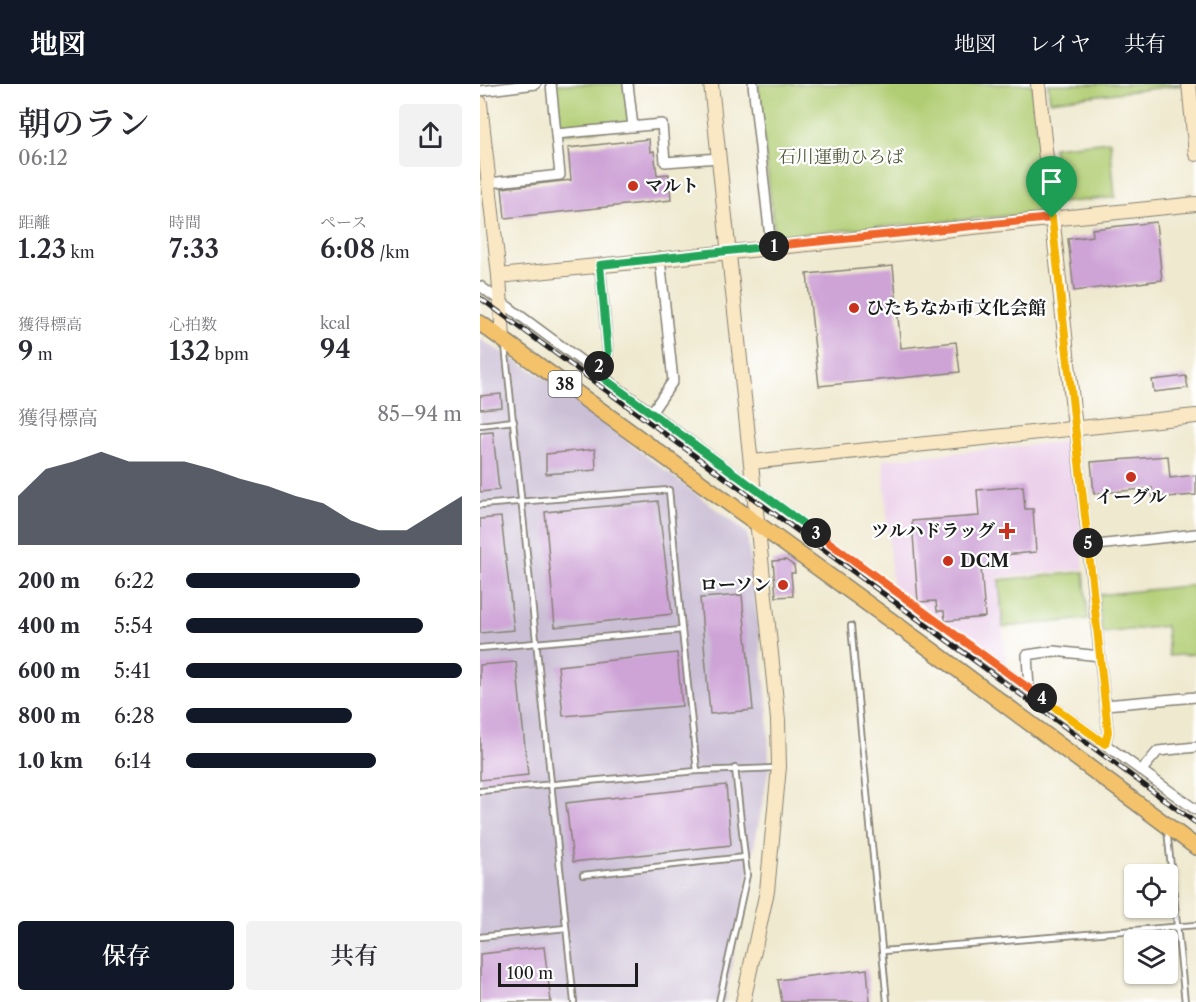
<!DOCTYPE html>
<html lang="ja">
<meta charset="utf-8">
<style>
body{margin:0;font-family:"Libre Caslon Text","Noto Serif JP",serif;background:#f2f2f3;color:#2b2b33;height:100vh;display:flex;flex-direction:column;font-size:22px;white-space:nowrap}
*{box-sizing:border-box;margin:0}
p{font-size:20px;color:#7c7c81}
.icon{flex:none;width:33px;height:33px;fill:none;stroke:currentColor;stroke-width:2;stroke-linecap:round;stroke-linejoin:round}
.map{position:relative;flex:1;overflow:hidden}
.panel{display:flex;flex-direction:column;background:#fff;width:480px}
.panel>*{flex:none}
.buttons{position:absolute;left:644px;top:780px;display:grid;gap:12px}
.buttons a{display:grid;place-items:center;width:54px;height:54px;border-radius:6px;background:#fff;box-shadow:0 2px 4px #0004;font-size:30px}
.scale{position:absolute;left:18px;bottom:15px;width:140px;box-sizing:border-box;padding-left:6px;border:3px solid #1c1c1c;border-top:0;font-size:16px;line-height:21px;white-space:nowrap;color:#1c1c1c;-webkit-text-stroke:4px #fff;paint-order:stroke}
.pin{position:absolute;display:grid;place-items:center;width:51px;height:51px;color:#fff;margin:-62px -26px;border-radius:50% 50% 50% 0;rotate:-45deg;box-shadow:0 0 6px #0007}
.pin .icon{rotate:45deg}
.km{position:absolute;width:30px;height:30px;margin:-15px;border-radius:50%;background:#222;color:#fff;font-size:16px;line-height:30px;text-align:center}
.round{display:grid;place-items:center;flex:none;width:63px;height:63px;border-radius:6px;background:#f2f2f3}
.head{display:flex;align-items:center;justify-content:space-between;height:102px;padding:0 18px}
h1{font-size:33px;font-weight:600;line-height:45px}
.metrics{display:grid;grid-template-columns:repeat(3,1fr);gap:9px;height:102px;padding:6px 18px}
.metrics div{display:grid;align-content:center}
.metrics b{font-size:26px;font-weight:600}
.metrics small{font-size:16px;font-weight:400}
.metrics p{font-size:16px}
.chart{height:168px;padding:12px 18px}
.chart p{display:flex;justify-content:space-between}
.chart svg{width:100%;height:108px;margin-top:6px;fill:#111827;opacity:.7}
.action{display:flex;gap:12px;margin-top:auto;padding:12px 18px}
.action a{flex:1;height:69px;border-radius:6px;background:#111827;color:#fff;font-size:24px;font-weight:600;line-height:69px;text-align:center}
.action a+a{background:#f2f2f3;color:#2b2b33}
ul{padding:0 18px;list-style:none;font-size:20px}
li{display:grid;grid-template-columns:96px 72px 1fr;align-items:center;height:45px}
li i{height:15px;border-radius:8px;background:#111827}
header{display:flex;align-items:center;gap:36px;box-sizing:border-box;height:84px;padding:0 30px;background:#111827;color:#fff}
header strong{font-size:28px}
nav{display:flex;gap:33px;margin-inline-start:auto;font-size:21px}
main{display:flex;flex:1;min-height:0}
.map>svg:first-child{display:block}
</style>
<header>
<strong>地図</strong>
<nav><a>地図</a><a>レイヤ</a><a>共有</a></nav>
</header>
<main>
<section class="panel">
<div class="head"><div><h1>朝のラン</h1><p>06:12</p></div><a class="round"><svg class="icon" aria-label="share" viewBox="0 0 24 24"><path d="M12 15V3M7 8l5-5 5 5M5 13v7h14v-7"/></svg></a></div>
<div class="metrics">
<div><p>距離</p><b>1.23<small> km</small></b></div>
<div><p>時間</p><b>7:33</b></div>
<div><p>ペース</p><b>6:08<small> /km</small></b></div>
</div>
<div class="metrics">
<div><p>獲得標高</p><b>9<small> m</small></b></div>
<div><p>心拍数</p><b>132<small> bpm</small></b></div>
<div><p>kcal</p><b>94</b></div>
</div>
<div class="chart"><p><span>獲得標高</span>85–94 m</p>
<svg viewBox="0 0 160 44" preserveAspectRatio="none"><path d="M0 44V24L10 13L20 10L30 6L40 10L50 10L60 10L70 13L80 17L90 20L100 24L110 27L120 34L130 38L140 38L150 31L160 24V44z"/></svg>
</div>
<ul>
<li><b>200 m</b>6:22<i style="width:63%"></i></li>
<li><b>400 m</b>5:54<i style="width:86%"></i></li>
<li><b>600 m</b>5:41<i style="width:100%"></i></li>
<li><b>800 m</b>6:28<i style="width:60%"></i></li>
<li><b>1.0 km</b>6:14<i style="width:69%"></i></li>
</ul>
<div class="action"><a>保存</a><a>共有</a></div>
</section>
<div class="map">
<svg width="716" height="918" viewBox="0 0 716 918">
<rect width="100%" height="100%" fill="#fff"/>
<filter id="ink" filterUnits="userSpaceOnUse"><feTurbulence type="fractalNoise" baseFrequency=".0167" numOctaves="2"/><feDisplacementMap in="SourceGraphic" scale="12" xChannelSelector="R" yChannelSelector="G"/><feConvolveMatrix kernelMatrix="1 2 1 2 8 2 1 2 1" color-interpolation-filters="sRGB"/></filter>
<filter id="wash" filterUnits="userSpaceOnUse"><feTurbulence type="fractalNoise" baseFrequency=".008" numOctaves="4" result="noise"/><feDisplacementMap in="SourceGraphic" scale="24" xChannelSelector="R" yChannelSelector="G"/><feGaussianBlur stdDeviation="1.35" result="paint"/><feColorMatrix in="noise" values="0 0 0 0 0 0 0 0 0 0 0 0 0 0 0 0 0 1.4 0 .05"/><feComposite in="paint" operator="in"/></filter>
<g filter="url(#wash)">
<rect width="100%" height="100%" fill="#efe9cf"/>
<path fill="#ecd1ea" d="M 592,357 L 604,485 L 518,493 L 526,583 L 412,500 L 403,376 Z"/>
<path fill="#cbbfd5" d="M 0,255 L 65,294 L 267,449 L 288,624 L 289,684 L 245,918 L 0,918 Z"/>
<g fill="#b1cd73" stroke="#667448" stroke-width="1.5">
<path d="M 71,0 L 148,0 L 153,43 L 76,50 Z"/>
<path d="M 278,0 L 552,0 L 566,120 L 560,129 L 298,152 L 294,148 Z"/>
<path d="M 568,0 L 701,0 L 702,1 L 570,17 Z"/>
<path d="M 630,57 L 635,113 L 579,119 L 573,63 Z"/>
<path d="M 604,488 L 608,535 L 523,543 L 519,496 Z"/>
<path d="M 716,501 L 716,570 L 689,572 L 686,542 L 622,549 L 618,511 Z"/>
</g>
<g id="blocks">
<g fill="#cea3d6">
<path d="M 169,55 L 170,68 L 174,67 L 177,91 L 189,90 L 191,116 L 25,134 L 22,104 L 91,96 L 88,64 Z"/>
<path d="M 676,138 L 682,196 L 594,207 L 588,155 L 613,152 L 612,145 Z"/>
<path d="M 413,182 L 421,264 L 476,258 L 480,288 L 339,302 L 327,190 Z"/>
<path d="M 706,292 L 708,304 L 674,308 L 672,296 Z"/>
<path d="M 21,310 L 22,323 L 0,325 L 0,312 Z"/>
<path d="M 13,348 L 19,406 L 0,408 L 0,349 Z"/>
<path d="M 115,365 L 116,386 L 66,390 L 66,370 Z"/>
<path d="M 688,372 L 690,394 L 716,391 L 716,411 L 673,414 L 672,404 L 614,410 L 611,378 Z"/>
<path d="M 543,402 L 545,425 L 553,425 L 556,468 L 523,471 L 524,480 L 501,482 L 505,533 L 465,537 L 464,527 L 457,527 L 456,517 L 438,518 L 432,437 L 499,432 L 497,406 Z"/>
<path d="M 178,417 L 192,530 L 75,543 L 65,428 Z"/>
<path d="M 21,433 L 34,546 L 0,549 L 0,435 Z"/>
<path d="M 306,476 L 314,482 L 315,489 L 311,489 L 313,512 L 296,513 L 293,477 Z"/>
<path d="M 262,511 L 273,626 L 230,630 L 220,514 Z"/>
<path d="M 197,569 L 202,622 L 83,632 L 78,582 Z"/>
<path d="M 36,578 L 48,691 L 0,696 L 0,581 Z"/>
<path d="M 246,701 L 251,761 L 93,778 L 86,719 Z"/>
<path d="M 64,863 L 71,918 L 0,918 L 0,870 Z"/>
<path d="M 387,885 L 390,918 L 302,918 L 298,896 Z"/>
</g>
</g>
</g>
<g filter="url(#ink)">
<use href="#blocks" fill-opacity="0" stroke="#868276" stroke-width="1.5"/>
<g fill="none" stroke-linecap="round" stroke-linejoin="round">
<g stroke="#868276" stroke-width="8">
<g id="lane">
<path d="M 25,261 L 94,918"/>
<path d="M 0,341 L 34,337"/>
<path d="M 0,421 L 189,406 L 202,546"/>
<path d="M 371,542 L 407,918"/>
<path d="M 0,564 L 202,546 L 217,687"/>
<path d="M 0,707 L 217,687 L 296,684"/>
<path d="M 687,745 L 705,918"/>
<path d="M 103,791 L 265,773"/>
<path d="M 0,853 L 86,844"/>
<path d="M 403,867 L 716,841"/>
<path d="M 239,918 L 267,791 L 255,684"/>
</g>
</g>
<g stroke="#868276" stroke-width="12">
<g id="street">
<path d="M 148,0 L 153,43"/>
<path d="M 273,0 L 291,163"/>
<path d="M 0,7 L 56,0"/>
<path d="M 76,50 L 182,40 L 185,78 L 239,74"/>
<path d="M 9,99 L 80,91 L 71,0"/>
<path d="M 0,202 L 422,514 L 716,726"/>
<path d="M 115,288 L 128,270 L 120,181"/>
<path d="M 171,329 L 193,297 L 180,175"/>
<path d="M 595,344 L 628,648 L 625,660"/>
<path d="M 608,462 L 716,450"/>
<path d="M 549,605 L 547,571 L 574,567 L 620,572"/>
<path d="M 625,621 L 716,613"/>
<path d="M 662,686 L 678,667 L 716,663"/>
</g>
</g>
<g stroke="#868276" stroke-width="16">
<g id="secondary">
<path d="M 231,0 L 298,636 L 299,683 L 287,807 L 263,918"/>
<path d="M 558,0 L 595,344"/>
<path d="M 709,0 L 716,70"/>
<path d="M 0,19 L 19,192 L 23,254"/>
<path d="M 19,192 L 716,120"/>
<path d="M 271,378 L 716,332"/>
</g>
</g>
<g stroke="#868276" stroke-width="18">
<path id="primary" d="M 0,239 L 453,567 L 716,763"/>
</g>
<use href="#lane" stroke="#fff" stroke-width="4.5"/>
<use href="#street" stroke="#fff" stroke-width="9"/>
<use href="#secondary" stroke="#fae7c3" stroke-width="14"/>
<use href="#primary" stroke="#f3c26a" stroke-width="15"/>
<g stroke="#1c1c1c" stroke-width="5">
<path id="rail" d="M 0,214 L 716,739"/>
</g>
<use href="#rail" stroke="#fff" stroke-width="3" stroke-dasharray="9" stroke-linecap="butt"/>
</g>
</g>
<g fill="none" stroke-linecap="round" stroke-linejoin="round" filter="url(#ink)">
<g stroke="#fff" stroke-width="12">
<path id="split-1" d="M 294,162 L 572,134"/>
</g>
<g stroke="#fff" stroke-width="12">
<path id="split-2" d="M 119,282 L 128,270 L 120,181 L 294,162"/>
</g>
<g stroke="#fff" stroke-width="12">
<path id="split-3" d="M 119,282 L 115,288 L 336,449"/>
</g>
<g stroke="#fff" stroke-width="12">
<path id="split-4" d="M 336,449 L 562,614"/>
</g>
<g stroke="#fff" stroke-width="12">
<path id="split-5" d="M 562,614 L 625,660 L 628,648 L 608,459"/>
</g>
<g stroke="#fff" stroke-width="12">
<path id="split-6" d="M 572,134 L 608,459"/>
</g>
<use href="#split-1" stroke="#f0652b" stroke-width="8"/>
<use href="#split-2" stroke="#22a559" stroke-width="8"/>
<use href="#split-3" stroke="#22a559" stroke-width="8"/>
<use href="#split-4" stroke="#f0652b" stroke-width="8"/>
<use href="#split-5" stroke="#f5b400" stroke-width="8"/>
<use href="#split-6" stroke="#f5b400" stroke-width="8"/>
</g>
<g fill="#c8321e" stroke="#fff" stroke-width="2">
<circle cx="153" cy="102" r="6"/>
<circle cx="374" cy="224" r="6"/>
<circle cx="651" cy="393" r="6"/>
<path d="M524 438h6v6h6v6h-6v6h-6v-6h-6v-6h6z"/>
<circle cx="468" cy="477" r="6"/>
<circle cx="303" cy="501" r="6"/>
</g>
<g text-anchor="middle" stroke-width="4.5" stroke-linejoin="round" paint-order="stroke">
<rect fill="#fff" stroke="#606060" stroke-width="1.5" x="68.5" y="287" width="33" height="26" rx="4.5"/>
<g font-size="16" font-weight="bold" fill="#1c1c1c">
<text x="85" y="306">38</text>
</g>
<g font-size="18" fill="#505a3a" stroke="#fff">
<text x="361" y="79">石川運動ひろば</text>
</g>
<g font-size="18" font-weight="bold" fill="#1c1c1c" stroke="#fff" text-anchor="start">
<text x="165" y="108">マルト</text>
<text x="386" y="230">ひたちなか市文化会館</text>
<text x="651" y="419" text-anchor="middle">イーグル</text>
<text x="515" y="453" text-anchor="end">ツルハドラッグ</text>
<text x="480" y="483">DCM</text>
<text x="291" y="507" text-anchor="end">ローソン</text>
</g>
</g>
</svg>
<div class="buttons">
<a><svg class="icon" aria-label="locate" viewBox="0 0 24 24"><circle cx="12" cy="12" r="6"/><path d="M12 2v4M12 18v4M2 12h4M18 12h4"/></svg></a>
<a><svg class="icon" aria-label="layers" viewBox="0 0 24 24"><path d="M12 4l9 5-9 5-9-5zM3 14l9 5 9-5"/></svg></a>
</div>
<div class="scale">100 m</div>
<div class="pin" style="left:572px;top:134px;background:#1e9e55"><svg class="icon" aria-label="arrive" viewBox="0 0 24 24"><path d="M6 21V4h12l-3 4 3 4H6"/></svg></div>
<b class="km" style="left:294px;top:162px">1</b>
<b class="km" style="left:119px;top:282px">2</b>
<b class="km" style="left:336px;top:449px">3</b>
<b class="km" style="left:562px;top:614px">4</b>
<b class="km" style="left:608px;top:459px">5</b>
</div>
</main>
